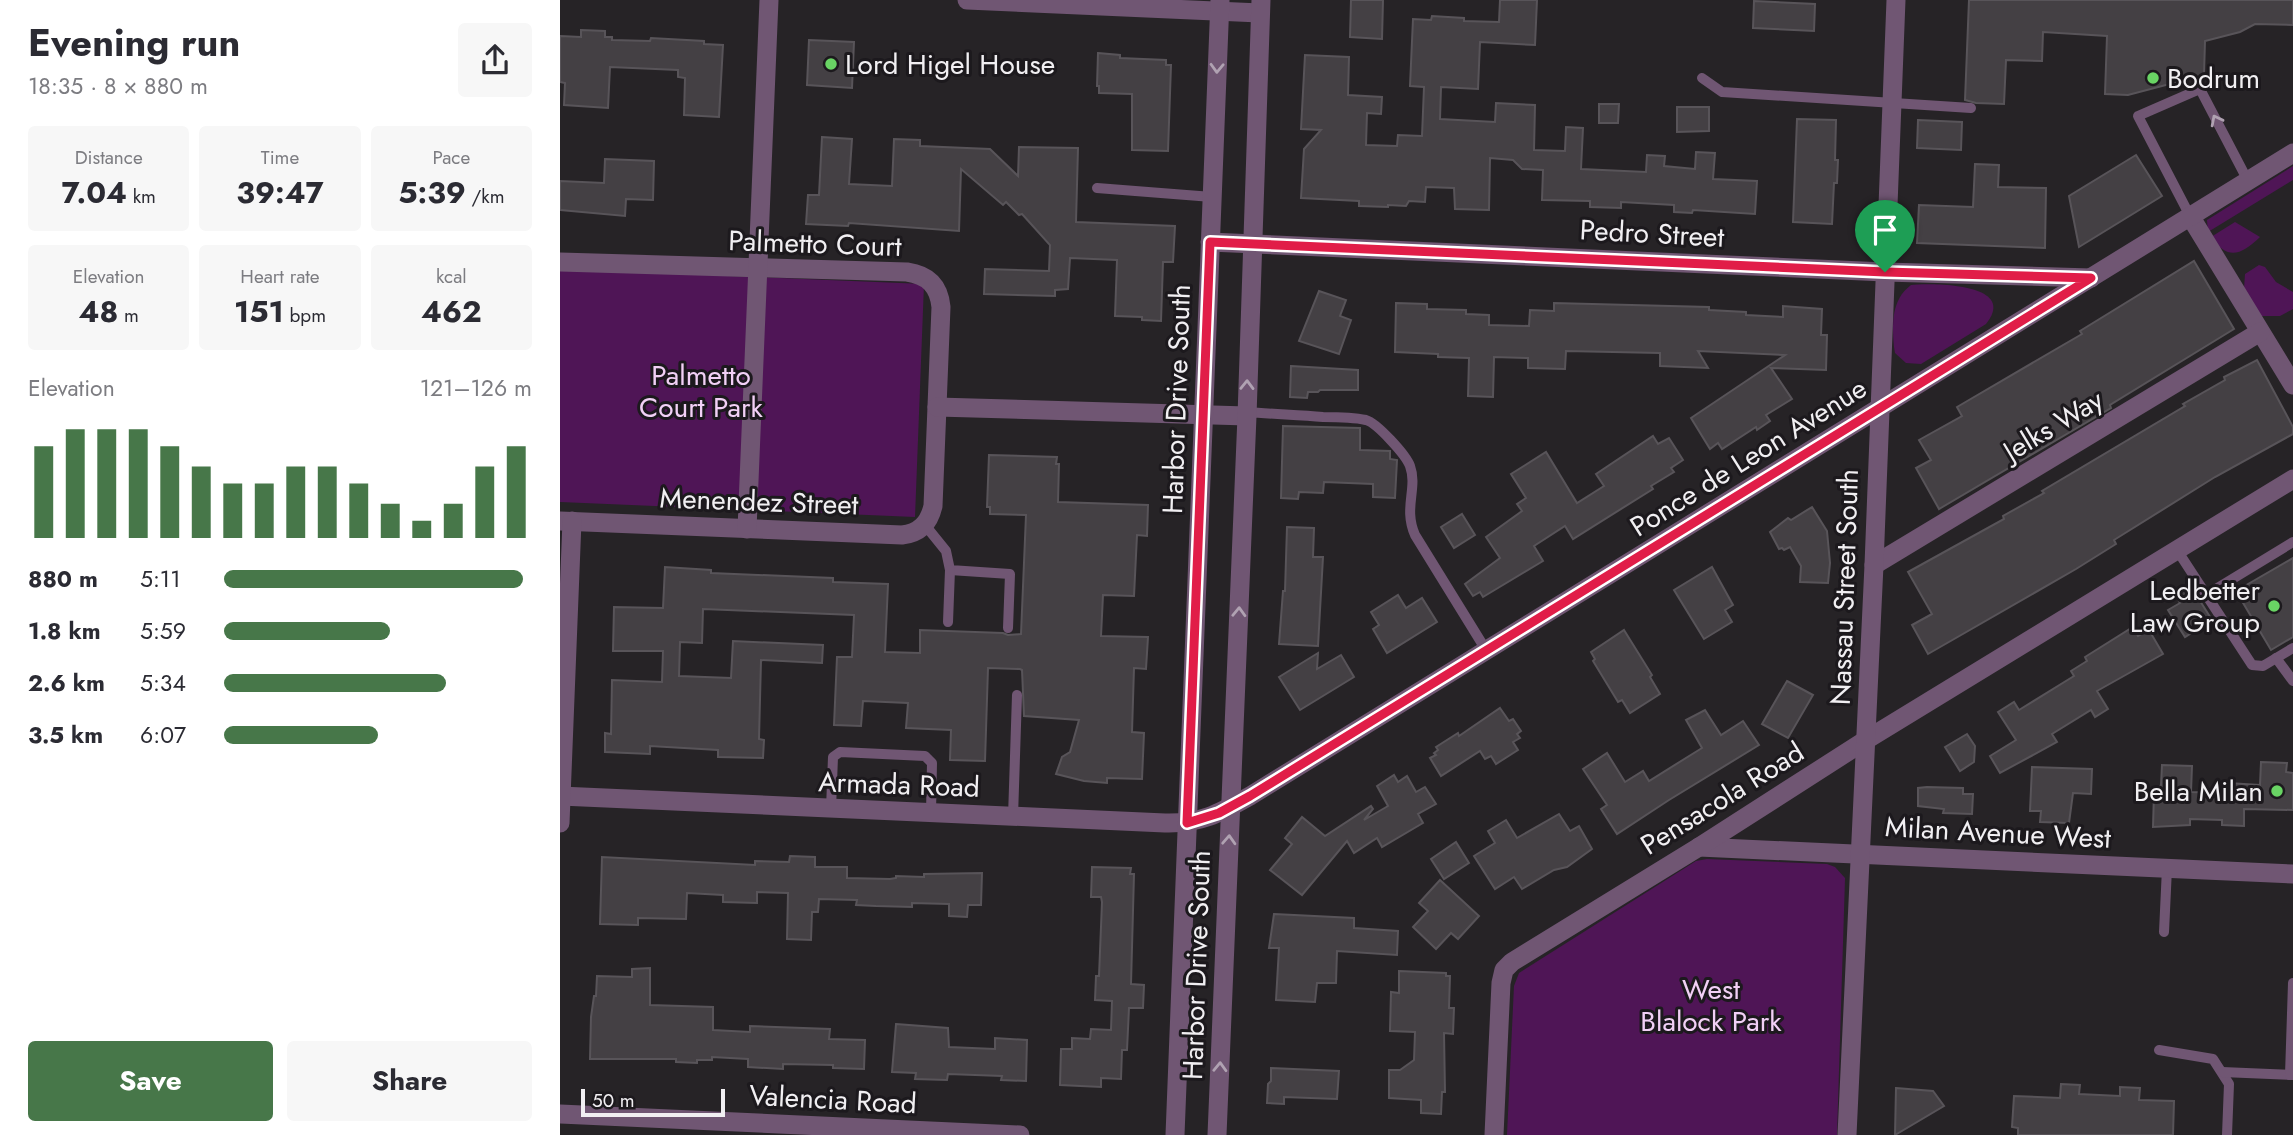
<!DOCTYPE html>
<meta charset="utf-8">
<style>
body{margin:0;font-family:Jost,sans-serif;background:#f7f7f7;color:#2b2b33;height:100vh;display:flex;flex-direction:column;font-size:26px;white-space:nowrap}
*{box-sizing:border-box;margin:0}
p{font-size:23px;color:#7c7c81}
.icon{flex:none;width:38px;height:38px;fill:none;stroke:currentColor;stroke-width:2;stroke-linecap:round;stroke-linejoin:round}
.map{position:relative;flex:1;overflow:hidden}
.panel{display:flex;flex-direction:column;background:#fff;width:560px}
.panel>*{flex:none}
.scale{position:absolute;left:21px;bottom:18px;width:144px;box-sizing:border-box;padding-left:7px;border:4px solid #f1eff2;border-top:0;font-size:19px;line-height:24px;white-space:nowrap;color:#f1eff2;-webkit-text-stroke:5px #1c191d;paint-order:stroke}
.pin{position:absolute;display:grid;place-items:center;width:60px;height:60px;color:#fff;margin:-72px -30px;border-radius:50% 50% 50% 0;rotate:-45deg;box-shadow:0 0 7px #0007}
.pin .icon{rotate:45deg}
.round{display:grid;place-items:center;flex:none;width:74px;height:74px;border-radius:7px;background:#f7f7f7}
.overview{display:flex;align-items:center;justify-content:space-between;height:119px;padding:0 28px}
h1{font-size:38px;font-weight:700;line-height:52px}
.figures{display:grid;grid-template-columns:repeat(3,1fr);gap:10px;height:119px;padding:7px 28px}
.figures div{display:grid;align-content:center;border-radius:7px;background:#f7f7f7;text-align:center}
.figures b{font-size:30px;font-weight:700}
.figures small{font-size:19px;font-weight:400}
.figures p{font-size:19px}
.chart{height:196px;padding:14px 28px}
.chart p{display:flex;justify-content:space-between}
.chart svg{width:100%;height:126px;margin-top:7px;stroke:#477749;stroke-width:6}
.primary-button{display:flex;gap:14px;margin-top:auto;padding:14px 28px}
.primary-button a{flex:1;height:80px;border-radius:7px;background:#477749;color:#fff;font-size:28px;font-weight:700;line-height:80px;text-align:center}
.primary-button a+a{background:#f7f7f7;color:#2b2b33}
ul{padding:0 28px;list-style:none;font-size:23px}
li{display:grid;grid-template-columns:112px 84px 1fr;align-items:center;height:52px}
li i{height:18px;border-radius:9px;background:#477749}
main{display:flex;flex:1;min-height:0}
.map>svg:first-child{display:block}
</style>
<main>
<section class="panel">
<div class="overview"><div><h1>Evening run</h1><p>18:35 · 8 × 880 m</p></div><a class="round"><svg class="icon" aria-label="share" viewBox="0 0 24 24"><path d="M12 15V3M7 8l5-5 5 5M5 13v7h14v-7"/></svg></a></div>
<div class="figures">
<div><p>Distance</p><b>7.04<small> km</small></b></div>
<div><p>Time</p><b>39:47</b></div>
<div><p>Pace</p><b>5:39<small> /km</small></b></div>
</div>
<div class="figures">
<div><p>Elevation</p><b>48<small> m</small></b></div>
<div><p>Heart rate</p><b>151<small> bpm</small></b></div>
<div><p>kcal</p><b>462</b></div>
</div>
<div class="chart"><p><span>Elevation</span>121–126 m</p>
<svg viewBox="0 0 160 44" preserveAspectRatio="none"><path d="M5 44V12M15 44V6M25 44V6M35 44V6M45 44V12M55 44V19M65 44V25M75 44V25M85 44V19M95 44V19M105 44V25M115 44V32M125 44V38M135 44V32M145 44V19M155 44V12"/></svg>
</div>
<ul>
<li><b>880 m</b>5:11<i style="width:97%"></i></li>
<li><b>1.8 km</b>5:59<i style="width:54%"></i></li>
<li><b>2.6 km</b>5:34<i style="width:72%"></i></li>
<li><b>3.5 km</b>6:07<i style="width:50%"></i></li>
</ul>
<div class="primary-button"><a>Save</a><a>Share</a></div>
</section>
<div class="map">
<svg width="1733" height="1135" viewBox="0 0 1733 1135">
<rect width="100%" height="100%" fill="#262326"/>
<g fill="#4f1556">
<path d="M 1733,166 L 1733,180 L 1648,232 L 1647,220 Z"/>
<path d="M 1675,222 L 1700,237 C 1681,255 1668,261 1651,237 Z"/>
<path d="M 1699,265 L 1705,267 L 1716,282 L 1733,292 L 1733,309 L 1720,316 L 1701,316 L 1684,289 L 1685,274 Z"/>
<path d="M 0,269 L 364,284 L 355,517 L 0,502 Z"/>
<path d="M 1351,285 C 1372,283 1459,283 1426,324 L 1361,364 L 1346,363 L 1335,353 L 1334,347 C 1332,324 1331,300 1351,285 Z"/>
<path d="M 1147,859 L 1267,864 L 1275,867 L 1285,878 L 1277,1135 L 947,1135 L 954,986 L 959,973 L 1136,861 Z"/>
</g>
<g fill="#444044" stroke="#585459" stroke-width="2">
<path d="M 791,0 L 823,0 L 822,39 L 790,37 Z"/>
<path d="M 940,0 L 977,0 L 975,45 L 920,42 L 918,89 L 881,87 L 880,119 L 935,122 L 936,103 L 975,105 L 974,150 L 1005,151 L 1006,127 L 1023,128 L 1021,169 L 1086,172 L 1087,155 L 1105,156 L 1104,166 L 1135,169 L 1136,152 L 1155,153 L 1153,179 L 1197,181 L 1195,214 L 1133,210 L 1132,213 L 1114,212 L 1114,205 L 1061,202 L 1061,208 L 1030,207 L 1030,201 L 982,200 L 983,170 L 962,169 L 953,160 L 930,158 L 929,210 L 895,209 L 894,188 L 866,187 L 865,202 L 849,201 L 846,206 L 828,205 L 828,207 L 799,206 L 799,201 L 741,198 L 744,149 L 761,130 L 741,129 L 745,55 L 789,57 L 788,95 L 822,97 L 821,114 L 807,113 L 806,145 L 837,146 L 838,135 L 862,136 L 864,87 L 850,86 L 853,19 L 871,20 L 872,16 L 904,18 L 904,21 L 939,22 Z"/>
<path d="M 1409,0 L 1733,0 L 1733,25 L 1695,24 L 1680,32 L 1645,41 L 1644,75 L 1568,95 L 1545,94 L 1547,36 L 1483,32 L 1482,61 L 1446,60 L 1444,104 L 1416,103 L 1405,100 Z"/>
<path d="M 1194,1 L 1255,4 L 1254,31 L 1193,28 Z"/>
<path d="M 21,30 L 45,31 L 45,37 L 52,37 L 52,40 L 90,41 L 91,38 L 144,41 L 144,44 L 163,45 L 159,117 L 124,115 L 125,78 L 118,77 L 118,70 L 50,67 L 48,108 L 4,105 L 5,83 L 0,82 L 0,36 L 21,37 Z"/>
<path d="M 249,40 L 294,42 L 292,88 L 247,85 Z"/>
<path d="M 538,53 L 560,55 L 560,58 L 606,60 L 606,65 L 611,65 L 608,151 L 572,150 L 572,94 L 539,93 L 539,86 L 537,86 Z"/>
<path d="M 1039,104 L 1059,104 L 1058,123 L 1039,123 Z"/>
<path d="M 1117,107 L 1149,107 L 1149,131 L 1117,132 Z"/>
<path d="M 1237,119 L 1276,120 L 1275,160 L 1278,160 L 1277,183 L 1274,183 L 1272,224 L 1233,222 Z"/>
<path d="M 1358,120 L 1402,122 L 1401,150 L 1357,148 Z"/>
<path d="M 262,137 L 292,139 L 289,184 L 332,186 L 334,139 L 360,140 L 360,146 L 430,149 L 458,176 L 459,147 L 518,148 L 516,222 L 615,226 L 613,262 L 603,262 L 601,321 L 582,320 L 582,317 L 555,316 L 557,260 L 510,258 L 508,289 L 495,290 L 495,296 L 424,294 L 425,269 L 489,271 L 490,245 L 462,214 L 459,215 L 446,202 L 443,205 L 401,169 L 399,231 L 289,223 L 288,226 L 246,224 L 248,195 L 259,195 Z"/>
<path d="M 1576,155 L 1602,196 L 1519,247 L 1509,196 Z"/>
<path d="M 45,159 L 94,161 L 93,200 L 66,199 L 65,216 L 0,210 L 0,181 L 44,183 Z"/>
<path d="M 1415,164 L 1439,165 L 1438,187 L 1486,188 L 1485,248 L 1357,243 L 1359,205 L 1413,207 Z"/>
<path d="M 1634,261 L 1674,329 L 1550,405 L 1551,408 L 1379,509 L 1356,468 L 1371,460 L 1359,440 L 1402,416 L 1397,407 L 1522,334 L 1520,331 Z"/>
<path d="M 759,291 L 786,300 L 780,316 L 791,320 L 779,354 L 739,341 Z"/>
<path d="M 836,303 L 867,304 L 867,309 L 906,310 L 906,314 L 929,315 L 929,325 L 969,326 L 970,310 L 994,311 L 994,303 L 1149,307 L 1149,310 L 1186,312 L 1186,315 L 1223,317 L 1223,306 L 1262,309 L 1261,335 L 1267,335 L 1266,370 L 1211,368 L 1232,399 L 1206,415 L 1210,421 L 1197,430 L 1196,427 L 1162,449 L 1158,443 L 1150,449 L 1131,418 L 1225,355 L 1138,351 L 1148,368 L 1100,366 L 1100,353 L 1006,351 L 1005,369 L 968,368 L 968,358 L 934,357 L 933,397 L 908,396 L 909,358 L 878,357 L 878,354 L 835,352 Z"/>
<path d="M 1697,360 L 1733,427 L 1733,434 L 1655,477 L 1554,540 L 1556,544 L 1516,569 L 1368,654 L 1352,625 L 1372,614 L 1348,572 L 1444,519 L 1443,516 L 1484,493 L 1482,491 L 1625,406 L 1623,404 L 1665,380 L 1664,377 Z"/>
<path d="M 731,366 L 798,370 L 798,390 L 760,390 L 758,392 L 748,392 L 747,398 L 730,397 Z"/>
<path d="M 723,426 L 800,428 L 800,450 L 830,451 L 830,459 L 837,460 L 835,498 L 813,497 L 813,484 L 764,482 L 763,493 L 739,492 L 738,499 L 721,498 Z"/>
<path d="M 1093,436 L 1098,444 L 1109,438 L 1123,460 L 1111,468 L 1114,472 L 1091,486 L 1093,489 L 1013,539 L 1005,526 L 974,546 L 983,561 L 923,597 L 920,592 L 913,596 L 905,584 L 940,558 L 926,537 L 962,511 L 957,504 L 966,498 L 951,474 L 986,452 L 1017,503 L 1044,486 L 1036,474 Z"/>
<path d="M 429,455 L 497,457 L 496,464 L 499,464 L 498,502 L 588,505 L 587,536 L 577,535 L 574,596 L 543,595 L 541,636 L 588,637 L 586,669 L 574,668 L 572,732 L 584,733 L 582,779 L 547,778 L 547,783 L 524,781 L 496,774 L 502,757 L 510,752 L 519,720 L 464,716 L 462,670 L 460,669 L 428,668 L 425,761 L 390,760 L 391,730 L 346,728 L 348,703 L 303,701 L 301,726 L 274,725 L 277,657 L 292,657 L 294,615 L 143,609 L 142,643 L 120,642 L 119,676 L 171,678 L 173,641 L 263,645 L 262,663 L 201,660 L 199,739 L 204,740 L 203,758 L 158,757 L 158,750 L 90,746 L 90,754 L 45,752 L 45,733 L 51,734 L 52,680 L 102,682 L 103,651 L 53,651 L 54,607 L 103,608 L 105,567 L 151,570 L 151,573 L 273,578 L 273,582 L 328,584 L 325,652 L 360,653 L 360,630 L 443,633 L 448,635 L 461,634 L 466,515 L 430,514 L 430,507 L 427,507 Z"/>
<path d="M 1252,507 L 1267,531 L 1270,563 L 1268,583 L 1240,582 L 1241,566 L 1230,547 L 1224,550 L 1222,548 L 1219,549 L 1210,532 L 1228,518 L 1231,520 Z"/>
<path d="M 902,514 L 915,535 L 894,548 L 881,527 Z"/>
<path d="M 727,527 L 754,528 L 753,557 L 763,557 L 758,646 L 719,644 L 723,591 L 725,591 Z"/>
<path d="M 1733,558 L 1733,637 L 1711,650 L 1676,591 Z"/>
<path d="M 1152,567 L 1173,605 L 1165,610 L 1172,622 L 1144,639 L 1114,590 Z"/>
<path d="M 1630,585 L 1652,620 L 1625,637 L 1608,610 L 1620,603 L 1615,595 Z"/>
<path d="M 838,595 L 846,608 L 862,598 L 877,622 L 827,653 L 813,629 L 819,625 L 811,612 Z"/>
<path d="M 1573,627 L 1578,636 L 1589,630 L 1603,654 L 1537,691 L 1548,709 L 1535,717 L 1531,710 L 1492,734 L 1497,742 L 1440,773 L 1430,756 L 1456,740 L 1438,712 L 1454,702 L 1459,710 L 1514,676 L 1511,671 L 1527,661 L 1525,657 Z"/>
<path d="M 1064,630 L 1092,675 L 1090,677 L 1100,694 L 1070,713 L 1062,700 L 1058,702 L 1033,661 L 1035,659 L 1031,652 Z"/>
<path d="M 758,653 L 757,669 L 781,655 L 794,677 L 740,710 L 719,677 Z"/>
<path d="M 1227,681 L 1253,695 L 1228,738 L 1202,724 Z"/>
<path d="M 940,708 L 949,721 L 953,719 L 961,731 L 957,734 L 960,738 L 953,742 L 958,750 L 936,764 L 931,756 L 925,759 L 920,751 L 881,776 L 870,758 L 876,755 L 874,753 L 878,750 L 876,747 L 898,733 L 899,736 Z"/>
<path d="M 1145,710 L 1161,735 L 1183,721 L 1199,745 L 1109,800 L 1057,834 L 1041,809 L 1047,805 L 1023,769 L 1047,753 L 1065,782 L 1083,771 L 1089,781 L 1142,748 L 1126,720 Z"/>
<path d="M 1407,734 L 1415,746 L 1414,762 L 1400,771 L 1385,747 Z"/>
<path d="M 1701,762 L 1727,763 L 1726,772 L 1733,773 L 1733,810 L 1684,809 L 1684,826 L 1662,825 L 1662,820 L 1630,819 L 1630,825 L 1593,827 L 1594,793 L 1601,785 L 1602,765 L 1632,766 L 1631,792 L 1663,793 L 1663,784 L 1668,783 L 1700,785 Z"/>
<path d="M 1472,767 L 1532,769 L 1531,794 L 1513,793 L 1509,823 L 1480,822 L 1481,811 L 1470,811 Z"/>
<path d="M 834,775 L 838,782 L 847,776 L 856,792 L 865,787 L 876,804 L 858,814 L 863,823 L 822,847 L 817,838 L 794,853 L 787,841 L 742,895 L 710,870 L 732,844 L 725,838 L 742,817 L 765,836 L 811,806 L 813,809 L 804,820 L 828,806 L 817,786 Z"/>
<path d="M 1367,787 L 1403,788 L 1403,794 L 1413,794 L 1412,814 L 1383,813 L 1384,809 L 1358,806 L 1358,788 Z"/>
<path d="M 999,814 L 1010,831 L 1019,826 L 1032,849 L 1007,867 L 994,870 L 962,889 L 954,877 L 935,889 L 914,856 L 935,843 L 928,831 L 946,820 L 957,838 Z"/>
<path d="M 896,842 L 909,863 L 884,879 L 871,859 Z"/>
<path d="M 230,856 L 255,857 L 255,867 L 287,867 L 287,878 L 330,879 L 336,878 L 336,876 L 364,877 L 364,874 L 422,873 L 421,905 L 408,905 L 407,917 L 389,916 L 389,904 L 352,903 L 352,907 L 316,906 L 296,905 L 297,900 L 259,899 L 258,912 L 252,912 L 251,940 L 227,939 L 228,893 L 197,892 L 197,903 L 163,902 L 163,895 L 127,893 L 126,919 L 78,918 L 78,925 L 40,924 L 42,857 L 195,865 L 195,861 L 229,862 Z"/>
<path d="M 532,867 L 571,868 L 570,874 L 574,874 L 571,984 L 584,985 L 583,1008 L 569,1008 L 567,1050 L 562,1050 L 561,1079 L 541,1078 L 541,1087 L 500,1085 L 501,1049 L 512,1049 L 512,1038 L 530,1039 L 531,1029 L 551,1030 L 552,1001 L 535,1000 L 536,976 L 539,976 L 542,902 L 541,897 L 531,897 Z"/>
<path d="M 880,880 L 919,916 L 898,939 L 891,933 L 876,949 L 853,927 L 868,911 L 859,903 Z"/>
<path d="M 714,914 L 794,918 L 794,928 L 838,931 L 837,955 L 777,951 L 776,983 L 757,983 L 755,1002 L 716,1000 L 719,948 L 709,948 Z"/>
<path d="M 90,968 L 90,1005 L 153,1007 L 153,1030 L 190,1032 L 190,1026 L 270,1029 L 269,1039 L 305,1040 L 304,1069 L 273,1068 L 273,1065 L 223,1064 L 223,1069 L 188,1067 L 188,1059 L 152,1057 L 152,1060 L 137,1060 L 137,1063 L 116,1062 L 116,1059 L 30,1059 L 31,1017 L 34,996 L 36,996 L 37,976 L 72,977 L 72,969 Z"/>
<path d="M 839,971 L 886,973 L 886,976 L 890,976 L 889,1008 L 894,1008 L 893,1034 L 884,1033 L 885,1092 L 882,1092 L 881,1114 L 861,1113 L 861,1100 L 829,1098 L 829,1070 L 840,1070 L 854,1060 L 855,1032 L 830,1031 L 831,992 L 839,993 Z"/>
<path d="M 336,1024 L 388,1028 L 389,1047 L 435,1049 L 435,1038 L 467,1040 L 466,1081 L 441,1080 L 442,1076 L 388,1074 L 387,1080 L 355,1079 L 356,1073 L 332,1072 Z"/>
<path d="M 711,1068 L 779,1071 L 777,1099 L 724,1097 L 724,1104 L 707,1103 L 708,1084 L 711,1081 Z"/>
<path d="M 1501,1084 L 1520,1085 L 1519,1094 L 1560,1096 L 1560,1087 L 1580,1088 L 1579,1100 L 1614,1101 L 1613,1135 L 1458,1135 L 1458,1128 L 1452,1127 L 1454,1096 L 1500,1098 Z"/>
<path d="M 1336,1088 L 1373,1091 L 1384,1106 L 1335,1135 Z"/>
</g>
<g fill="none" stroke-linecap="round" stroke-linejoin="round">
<g stroke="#705673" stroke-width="10">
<path d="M 1142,78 L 1162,92 L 1411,108"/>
<path d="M 537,188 L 652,197"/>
<path d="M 1630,216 L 1578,116 L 1640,89 L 1688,181"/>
<path d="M 687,412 C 712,414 737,415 763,417 C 777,417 792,417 806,420 C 817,423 846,455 850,466 C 858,488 843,508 855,535 L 926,650"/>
<path d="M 365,525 L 386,551 L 390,570 L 450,574 L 448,628"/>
<path d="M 1617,550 L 1692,665 L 1703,666 L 1733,648"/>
<path d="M 1646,595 L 1733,542"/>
<path d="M 388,622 L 390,570"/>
<path d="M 1716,658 L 1733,681"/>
<path d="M 271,809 L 273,757 L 280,752 L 365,756 L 372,763 L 371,813"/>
<path d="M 453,817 L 457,695"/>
<path d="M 1604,932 L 1607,868"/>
<path d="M 1599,1050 L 1653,1059 L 1669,1084 L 1667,1135"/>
<path d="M 1662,1072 L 1733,1075"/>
<path d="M 1730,1075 L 1733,983"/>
</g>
<g stroke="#705673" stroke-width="19">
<path d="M 407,0 L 700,13"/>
<path d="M 1630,216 L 1733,385"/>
<path d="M 650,242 L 1325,272 L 1531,278"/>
<path d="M 0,262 L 347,272 C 368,275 379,286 381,307 L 373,506 C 369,523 360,533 342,535 L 0,521"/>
<path d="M 377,407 L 687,416"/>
<path d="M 187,529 L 209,0"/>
<path d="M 1314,565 L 1700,332"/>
<path d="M 0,796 L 605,823 C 641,824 660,813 690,796 L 1733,153"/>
<path d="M 0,823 L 12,521"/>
<path d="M 1139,847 L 1733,874"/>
<path d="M 0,1114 L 460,1135"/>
<path d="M 934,1135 L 941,983 L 944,970 L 952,962 L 1139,847 L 1306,740 L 1733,479"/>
<path d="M 1287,1135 L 1314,565 L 1336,0"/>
</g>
<g stroke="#705673" stroke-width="19">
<path d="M 615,1135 L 660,0"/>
<path d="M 657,1135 L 687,416 L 701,0"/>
</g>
</g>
<defs><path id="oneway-chevron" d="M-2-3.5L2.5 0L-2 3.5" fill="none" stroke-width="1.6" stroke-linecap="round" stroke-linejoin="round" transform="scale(1.75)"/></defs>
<g stroke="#b0a2b2">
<use href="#oneway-chevron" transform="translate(657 68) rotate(92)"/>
<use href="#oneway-chevron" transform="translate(1656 120) rotate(-117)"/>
<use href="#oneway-chevron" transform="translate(687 385) rotate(-89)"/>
<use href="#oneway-chevron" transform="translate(679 612) rotate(-88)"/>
<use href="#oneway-chevron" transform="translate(669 840) rotate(-87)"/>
<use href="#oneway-chevron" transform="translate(660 1067) rotate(-88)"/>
</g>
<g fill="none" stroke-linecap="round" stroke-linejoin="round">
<g stroke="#fff" stroke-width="14">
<path id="route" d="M 650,242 L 1325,272 L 1531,278 L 690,796 L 659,813 L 627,823 Z"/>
</g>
<use href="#route" stroke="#e11d48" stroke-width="9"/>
</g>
<g fill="#69d464" stroke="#1c191d" stroke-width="2.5">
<circle cx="271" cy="64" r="7"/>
<circle cx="1593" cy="78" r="7"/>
<circle cx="1714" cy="606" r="7"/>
<circle cx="1717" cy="791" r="7"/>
</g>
<g text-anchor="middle" stroke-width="6" stroke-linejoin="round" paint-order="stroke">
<g font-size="28" fill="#f1eff2" stroke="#1c191d" text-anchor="start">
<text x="285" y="74">Lord Higel House</text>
<text x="1607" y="88">Bodrum</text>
<text x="1700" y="600" text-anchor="end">Ledbetter<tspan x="1700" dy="32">Law Group</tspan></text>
<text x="1703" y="801" text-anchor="end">Bella Milan</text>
</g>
<g font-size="28" fill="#f1eff2" stroke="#1c191d">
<text transform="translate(1092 233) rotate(3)" y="10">Pedro Street</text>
<text transform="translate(255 243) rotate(2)" y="10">Palmetto Court</text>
<text transform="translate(616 399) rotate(-88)" y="10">Harbor Drive South</text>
<text transform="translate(1493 425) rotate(-31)" y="10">Jelks Way</text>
<text transform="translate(1188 457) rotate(-32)" y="10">Ponce de Leon Avenue</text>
<text transform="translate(199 501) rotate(2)" y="10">Menendez Street</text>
<text transform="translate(1284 587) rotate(-88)" y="10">Nassau Street South</text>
<text transform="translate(339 784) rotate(2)" y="10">Armada Road</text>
<text transform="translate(1162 798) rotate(-32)" y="10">Pensacola Road</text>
<text transform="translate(1438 832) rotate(3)" y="10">Milan Avenue West</text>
<text transform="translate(636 965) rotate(-88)" y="10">Harbor Drive South</text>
<text transform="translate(273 1099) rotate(3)" y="10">Valencia Road</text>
</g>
<g font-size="28" fill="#f2d0f6" stroke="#1c191d">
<text x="141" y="385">Palmetto<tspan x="141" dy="32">Court Park</tspan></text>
<text x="1151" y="999">West<tspan x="1151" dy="32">Blalock Park</tspan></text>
</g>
</g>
</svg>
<div class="scale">50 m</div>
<div class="pin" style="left:1325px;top:272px;background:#1e9e55"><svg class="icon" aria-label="arrive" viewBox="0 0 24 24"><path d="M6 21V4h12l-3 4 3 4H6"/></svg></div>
</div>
</main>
